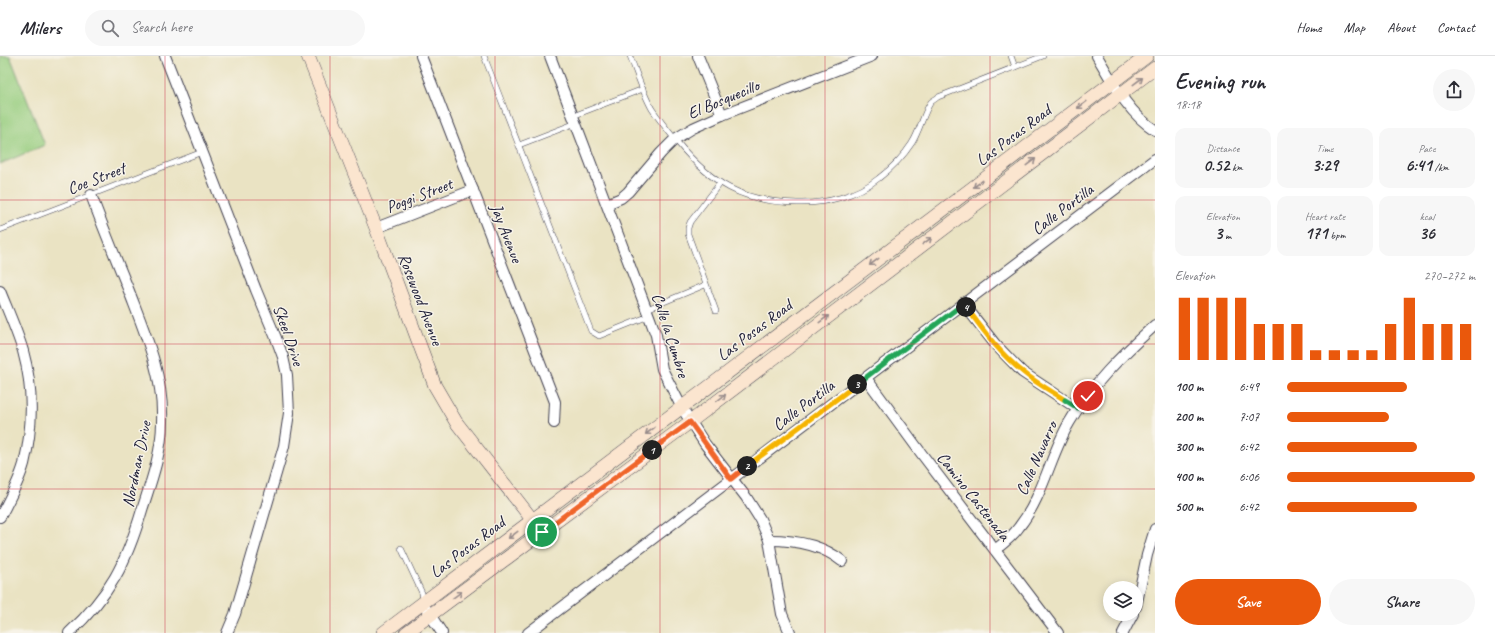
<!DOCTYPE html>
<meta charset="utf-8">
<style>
body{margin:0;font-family:Caveat,sans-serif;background:#f7f7f7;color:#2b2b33;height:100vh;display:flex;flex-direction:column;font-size:15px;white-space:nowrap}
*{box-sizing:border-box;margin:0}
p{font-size:13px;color:#7c7c81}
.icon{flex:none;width:22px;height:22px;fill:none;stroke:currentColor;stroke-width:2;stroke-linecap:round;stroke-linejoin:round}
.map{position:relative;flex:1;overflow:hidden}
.details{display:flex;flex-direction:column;background:#fff;width:340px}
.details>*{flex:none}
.controls{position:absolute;left:1103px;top:525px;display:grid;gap:8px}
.controls a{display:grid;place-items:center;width:40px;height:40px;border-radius:50%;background:#fff;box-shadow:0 2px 10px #0003;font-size:20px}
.pin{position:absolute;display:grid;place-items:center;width:34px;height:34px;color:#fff;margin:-17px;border:2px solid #fff;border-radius:50%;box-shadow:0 1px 4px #0007}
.km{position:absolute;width:20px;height:20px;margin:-10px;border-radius:50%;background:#222;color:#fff;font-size:11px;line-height:20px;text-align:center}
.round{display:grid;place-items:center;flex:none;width:42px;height:42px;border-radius:21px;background:#f7f7f7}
.head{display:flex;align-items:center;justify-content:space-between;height:68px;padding:0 20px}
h1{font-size:22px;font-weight:800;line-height:30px}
.figures{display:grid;grid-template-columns:repeat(3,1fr);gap:6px;height:68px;padding:4px 20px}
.figures div{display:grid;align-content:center;border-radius:10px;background:#f7f7f7;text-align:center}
.figures b{font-size:17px;font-weight:800}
.figures small{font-size:11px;font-weight:400}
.figures p{font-size:11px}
.chart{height:112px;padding:8px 20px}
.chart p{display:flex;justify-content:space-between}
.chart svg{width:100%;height:72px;margin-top:4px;stroke:#ea580c;stroke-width:6}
.action{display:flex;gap:8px;margin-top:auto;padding:8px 20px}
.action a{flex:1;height:46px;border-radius:24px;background:#ea580c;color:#fff;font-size:16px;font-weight:800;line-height:46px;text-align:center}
.action a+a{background:#f7f7f7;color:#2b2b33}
ul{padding:0 20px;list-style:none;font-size:13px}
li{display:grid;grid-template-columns:64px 48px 1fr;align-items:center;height:30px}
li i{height:10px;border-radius:5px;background:#ea580c}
header{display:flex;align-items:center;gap:24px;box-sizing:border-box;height:56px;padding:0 20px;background:#fff;border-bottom:1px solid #e1e1e2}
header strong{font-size:19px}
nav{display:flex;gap:22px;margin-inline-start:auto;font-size:14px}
.search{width:280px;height:36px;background:#f7f7f7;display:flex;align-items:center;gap:10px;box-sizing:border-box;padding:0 14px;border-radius:22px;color:#7c7c81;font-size:15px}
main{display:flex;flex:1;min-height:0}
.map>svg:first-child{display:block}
</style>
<header>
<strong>Milers</strong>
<div class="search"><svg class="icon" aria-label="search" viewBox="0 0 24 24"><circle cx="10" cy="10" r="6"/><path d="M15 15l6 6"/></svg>Search here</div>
<nav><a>Home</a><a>Map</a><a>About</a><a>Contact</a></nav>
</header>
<main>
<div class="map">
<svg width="1155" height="577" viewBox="0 0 1155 577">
<rect width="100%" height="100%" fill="#f7f3e8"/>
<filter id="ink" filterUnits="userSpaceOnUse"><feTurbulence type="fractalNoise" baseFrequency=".025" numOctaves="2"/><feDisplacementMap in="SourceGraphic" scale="8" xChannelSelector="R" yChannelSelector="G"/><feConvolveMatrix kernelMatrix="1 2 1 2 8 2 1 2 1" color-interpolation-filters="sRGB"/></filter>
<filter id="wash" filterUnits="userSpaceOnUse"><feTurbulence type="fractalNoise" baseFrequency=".012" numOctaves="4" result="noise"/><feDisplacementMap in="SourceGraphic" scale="16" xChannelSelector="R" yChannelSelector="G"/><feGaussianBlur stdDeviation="0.9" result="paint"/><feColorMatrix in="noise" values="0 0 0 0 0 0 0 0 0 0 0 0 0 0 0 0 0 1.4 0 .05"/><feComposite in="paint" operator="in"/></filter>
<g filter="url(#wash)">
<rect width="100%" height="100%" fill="#eae3c3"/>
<path fill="#97cd7f" stroke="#5c785d" d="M 0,0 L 10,0 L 45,89 L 0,108 Z"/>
</g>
<g filter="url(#ink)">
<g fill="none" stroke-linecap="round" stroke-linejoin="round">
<g stroke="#403f4f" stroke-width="6">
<g id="lane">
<path d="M 484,0 L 591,275 L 599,280 L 649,260"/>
<path d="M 630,0 C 637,18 643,37 652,53 C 660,65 669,76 678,87 C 712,128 742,146 797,147 C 825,148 857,140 879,122 C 892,112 903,101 912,87 C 919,77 925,53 931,46 C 933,44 936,43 938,41 L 1043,0"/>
<path d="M 1011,0 L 1015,11"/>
<path d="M 573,60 L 643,33"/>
<path d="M 519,89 L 576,67"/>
<path d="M 0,174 L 202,96"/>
<path d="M 647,253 L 705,229"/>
<path d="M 716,255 L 688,178 L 688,172 L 690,166 L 720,127"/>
<path d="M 401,492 L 422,537 L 423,544"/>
</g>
</g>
<g stroke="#403f4f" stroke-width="12">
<g id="street">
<path d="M 165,0 L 256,234 L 276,282 L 283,301 L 287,319 L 289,357 L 284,390 L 235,558 L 227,577"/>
<path d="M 421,0 L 555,346 L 554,367"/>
<path d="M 550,0 L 649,260 L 656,279 L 662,313 L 682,352 L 705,388 L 746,441 L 760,463 L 769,484 L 782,558 L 790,577"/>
<path d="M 698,0 L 722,59"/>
<path d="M 1097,0 C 1113,27 1128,57 1155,74"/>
<path d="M 607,148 L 621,142 L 628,136 L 661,97 L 675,83 L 693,72 L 722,59 L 872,0"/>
<path d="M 376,172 L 473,134"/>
<path d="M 0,235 C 8,255 17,275 23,295 C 33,331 33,371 24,408 C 19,426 9,444 0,461"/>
<path d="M 963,247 L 995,288 L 1022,316 L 1078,353"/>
<path d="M 866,322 L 921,397 L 1058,577"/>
<path d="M 769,484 C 795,484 821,488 842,505"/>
<path d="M 995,494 C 1004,487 1013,480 1019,471 C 1043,441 1050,400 1069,367 C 1090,330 1123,298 1155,269"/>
<path d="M 1136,551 L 1147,499 L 1155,473"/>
<path d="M 427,554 L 442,577"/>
<path d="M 69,577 C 110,539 126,508 142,454 C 151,426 162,396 162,366 C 164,320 145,277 129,235 C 116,203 103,171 91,139"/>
<path d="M 528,577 L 1155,103"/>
<path d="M 1123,577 L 1133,558"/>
</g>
</g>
<g stroke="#403f4f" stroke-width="14">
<g id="secondary">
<path d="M 308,0 L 376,172 L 435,330 L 456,366 L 538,471"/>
<path d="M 383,577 L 1147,0"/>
<path d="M 406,577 L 690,366 L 1155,12"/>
</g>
</g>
<use href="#lane" stroke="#fff" stroke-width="5"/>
<use href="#street" stroke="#fff" stroke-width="10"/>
<use href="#secondary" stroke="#fbe5cf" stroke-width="13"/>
</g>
<defs><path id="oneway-shaft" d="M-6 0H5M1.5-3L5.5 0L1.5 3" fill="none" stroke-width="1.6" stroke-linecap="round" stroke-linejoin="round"/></defs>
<g stroke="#998d8c">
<use href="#oneway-shaft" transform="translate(1138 25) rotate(-37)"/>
<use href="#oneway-shaft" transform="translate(1082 49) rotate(143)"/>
<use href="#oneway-shaft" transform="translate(1031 106) rotate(-37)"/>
<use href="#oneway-shaft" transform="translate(978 128) rotate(143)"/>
<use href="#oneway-shaft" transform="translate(927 185) rotate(-37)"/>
<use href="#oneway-shaft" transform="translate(874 206) rotate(143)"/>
<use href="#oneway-shaft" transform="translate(824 263) rotate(-37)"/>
<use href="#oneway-shaft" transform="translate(721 342) rotate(-38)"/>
<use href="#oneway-shaft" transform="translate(650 375) rotate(143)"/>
<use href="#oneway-shaft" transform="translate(513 479) rotate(143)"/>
<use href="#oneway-shaft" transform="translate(457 539) rotate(-36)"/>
</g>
</g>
<g fill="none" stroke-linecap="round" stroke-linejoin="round" filter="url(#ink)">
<g stroke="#fff" stroke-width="8">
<path id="split-1" d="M 542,476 L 652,394"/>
</g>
<g stroke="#fff" stroke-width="8">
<path id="split-2" d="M 652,394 L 690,366 L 731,423 L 747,410"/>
</g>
<g stroke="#fff" stroke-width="8">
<path id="split-3" d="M 747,410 L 857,328"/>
</g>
<g stroke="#fff" stroke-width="8">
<path id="split-4" d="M 857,328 L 963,248 L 966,251"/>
</g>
<g stroke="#fff" stroke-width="8">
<path id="split-5" d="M 966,251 C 983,274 1000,298 1023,316 C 1036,327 1051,335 1065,344"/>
</g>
<g stroke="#fff" stroke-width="8">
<path id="split-6" d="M 1065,344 L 1078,352 L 1088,340"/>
</g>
<use href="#split-1" stroke="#f0652b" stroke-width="5"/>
<use href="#split-2" stroke="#f0652b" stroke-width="5"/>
<use href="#split-3" stroke="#f5b400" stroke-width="5"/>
<use href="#split-4" stroke="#22a559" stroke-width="5"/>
<use href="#split-5" stroke="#f5b400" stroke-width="5"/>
<use href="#split-6" stroke="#22a559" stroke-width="5"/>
</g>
<path fill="none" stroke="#d1495b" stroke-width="1" stroke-opacity="0.55" d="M 165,0 L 165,577M 330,0 L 330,577M 495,0 L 495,577M 660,0 L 660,577M 825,0 L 825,577M 990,0 L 990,577M 0,144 L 1155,144M 0,288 L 1155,288M 0,433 L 1155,433"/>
<g text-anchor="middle" stroke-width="3" stroke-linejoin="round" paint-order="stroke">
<g font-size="17" fill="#22223b" stroke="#f7f3e8">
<text transform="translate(723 43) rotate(-23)" y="6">El Bosquecillo</text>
<text transform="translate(1013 79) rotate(-37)" y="6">Las Posas Road</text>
<text transform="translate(96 122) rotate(-21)" y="6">Coe Street</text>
<text transform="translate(419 139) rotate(-21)" y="6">Poggi Street</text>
<text transform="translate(1062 153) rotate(-37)" y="6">Calle Portilla</text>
<text transform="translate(507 177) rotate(69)" y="6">Jay Avenue</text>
<text transform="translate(421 243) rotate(69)" y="6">Rosewood Avenue</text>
<text transform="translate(754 274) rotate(-37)" y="6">Las Posas Road</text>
<text transform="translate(289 279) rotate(71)" y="6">Skeel Drive</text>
<text transform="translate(671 279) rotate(72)" y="6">Calle la Cumbre</text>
<text transform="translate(803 349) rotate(-37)" y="6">Calle Portilla</text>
<text transform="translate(1036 402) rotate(-66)" y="6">Calle Navarro</text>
<text transform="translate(136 408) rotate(-78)" y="6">Nordman Drive</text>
<text transform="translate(974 440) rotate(52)" y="6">Camino Castenada</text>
<text transform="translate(467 491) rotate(-37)" y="6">Las Posas Road</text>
</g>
</g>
</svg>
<div class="controls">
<a><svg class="icon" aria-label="layers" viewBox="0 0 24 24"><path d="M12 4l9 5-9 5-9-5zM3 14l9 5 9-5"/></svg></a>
</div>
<div class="pin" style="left:542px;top:476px;background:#1e9e55"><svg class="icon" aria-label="arrive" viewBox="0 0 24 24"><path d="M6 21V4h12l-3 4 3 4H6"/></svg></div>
<div class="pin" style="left:1088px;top:340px;background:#d93025"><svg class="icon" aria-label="check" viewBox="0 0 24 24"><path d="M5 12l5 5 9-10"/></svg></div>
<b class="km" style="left:652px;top:394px">1</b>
<b class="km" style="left:747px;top:410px">2</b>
<b class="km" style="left:857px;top:328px">3</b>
<b class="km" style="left:966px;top:251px">4</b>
</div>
<section class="details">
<div class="head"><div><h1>Evening run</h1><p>18:18</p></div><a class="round"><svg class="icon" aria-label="share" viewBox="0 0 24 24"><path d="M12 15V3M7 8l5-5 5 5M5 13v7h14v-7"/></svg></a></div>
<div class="figures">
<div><p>Distance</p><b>0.52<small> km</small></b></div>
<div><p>Time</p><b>3:29</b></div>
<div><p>Pace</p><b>6:41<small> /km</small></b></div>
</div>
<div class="figures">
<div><p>Elevation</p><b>3<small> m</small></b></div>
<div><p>Heart rate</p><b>171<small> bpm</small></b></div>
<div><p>kcal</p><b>36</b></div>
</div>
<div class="chart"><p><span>Elevation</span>270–272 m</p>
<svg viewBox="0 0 160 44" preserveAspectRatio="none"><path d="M5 44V6M15 44V6M25 44V6M35 44V6M45 44V22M55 44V22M65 44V22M75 44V38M85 44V38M95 44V38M105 44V38M115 44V22M125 44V6M135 44V22M145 44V22M155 44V22"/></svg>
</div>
<ul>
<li><b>100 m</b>6:49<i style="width:64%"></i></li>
<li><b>200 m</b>7:07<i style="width:54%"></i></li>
<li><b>300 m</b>6:42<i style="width:69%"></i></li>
<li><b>400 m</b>6:06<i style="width:100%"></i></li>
<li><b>500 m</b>6:42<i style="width:69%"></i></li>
</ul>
<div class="action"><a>Save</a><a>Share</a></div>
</section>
</main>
